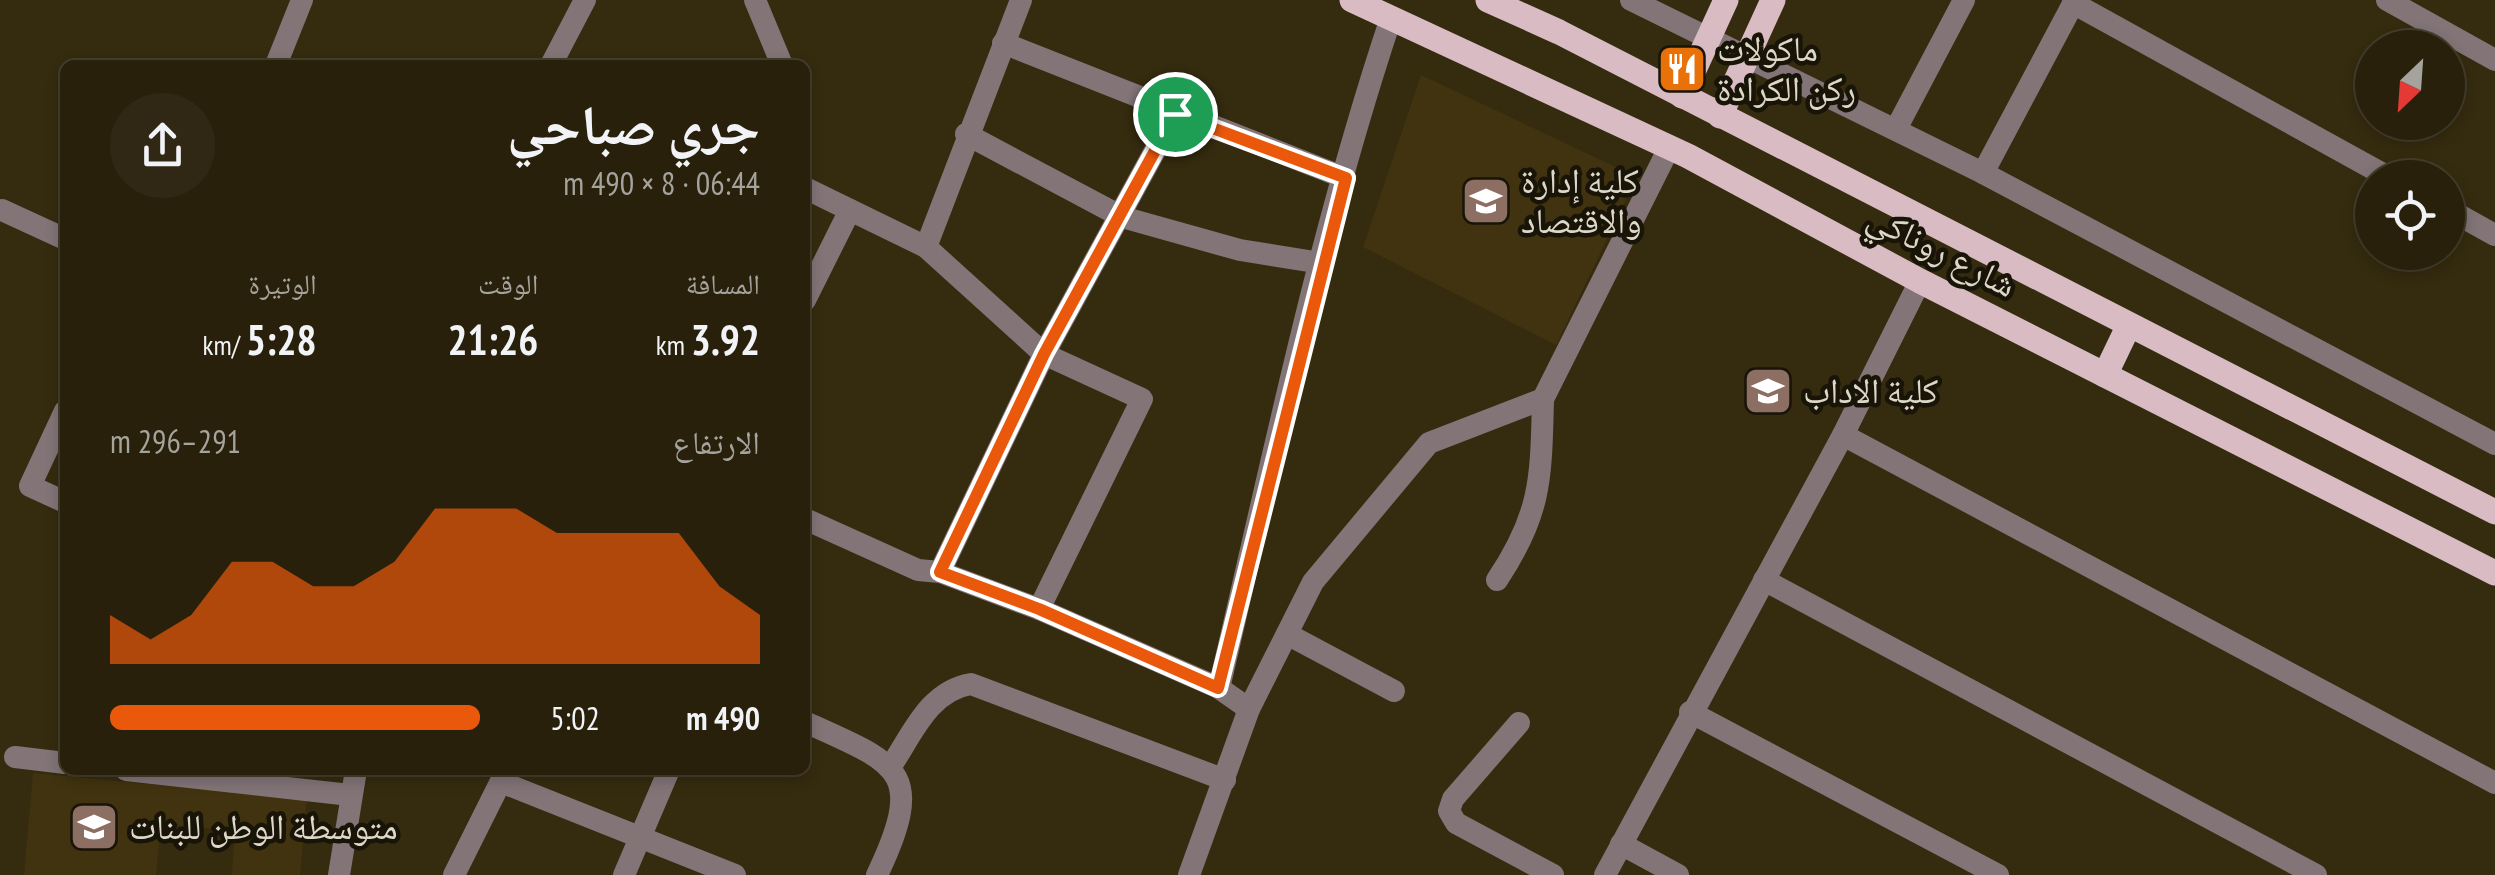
<!DOCTYPE html>
<html lang="ar">
<meta charset="utf-8">
<style>
body{margin:0;font-family:"PT Sans Narrow","Noto Naskh Arabic",sans-serif;background:#302814;color:#f1f3f6;direction:rtl;height:100vh;display:flex;flex-direction:column;font-size:38px;white-space:nowrap}
*{box-sizing:border-box;margin:0}
p{font-size:32px;color:#a5a39d}
.icon{flex:none;width:55px;height:55px;fill:none;stroke:currentColor;stroke-width:2;stroke-linecap:round;stroke-linejoin:round}
.map{position:relative;flex:1;overflow:hidden;direction:ltr}
.sheet{position:absolute;left:60px;top:60px;width:750px;height:715px;display:flex;flex-direction:column;background:#28200b;border-radius:15px;box-shadow:0 5px 15px #0003,0 0 0 2px #443e2c;direction:rtl}
.sheet>*{flex:none}
.needle{width:65px;rotate:205deg}
.fabs{position:absolute;left:2355px;top:30px;display:grid;gap:20px}
.fabs a{display:grid;place-items:center;width:110px;height:110px;border-radius:50%;background:#28200b;box-shadow:0 5px 15px #0003,0 0 0 2px #443e2c;font-size:50px}
.pin{position:absolute;display:grid;place-items:center;width:85px;height:85px;color:#fff;margin:-42px;border:5px solid #fff;border-radius:50%;box-shadow:0 2px 10px #0007}
.round{display:grid;place-items:center;flex:none;width:105px;height:105px;border-radius:52px;background:#302814}
.headline{display:flex;align-items:center;justify-content:space-between;height:170px;padding:0 50px}
h1{font-size:55px;font-weight:700;line-height:75px}
.stats{display:grid;grid-template-columns:repeat(3,1fr);gap:15px;height:170px;padding:10px 50px}
.stats div{display:grid;align-content:center}
.stats b{font-size:42px;font-weight:700}
.stats small{font-size:28px;font-weight:400}
.stats p{font-size:28px}
.chart{height:280px;padding:20px 50px}
.chart p{display:flex;justify-content:space-between}
.chart svg{width:100%;height:180px;margin-top:10px;fill:#ea580c;opacity:.7}
ul{padding:0 50px;list-style:none;font-size:32px}
li{display:grid;grid-template-columns:160px 120px 1fr;align-items:center;height:75px}
li i{height:25px;border-radius:12px;background:#ea580c}
.map>svg:first-child{display:block}
</style>
<div class="map">
<svg width="2495" height="875" viewBox="0 0 2495 875">
<rect width="100%" height="100%" fill="#352b0f"/>
<g fill="#41330f">
<path d="M 1421,75 L 1637,177 L 1556,345 L 1363,247 Z"/>
<path d="M 33,773 L 307,799 L 300,875 L 232,875 L 235,831 L 161,824 L 156,875 L 24,875 Z"/>
</g>
<g fill="none" stroke-linecap="round" stroke-linejoin="round">
<g stroke="#827477" stroke-width="22">
<path d="M 755,0 L 782,65"/>
<path d="M 1631,0 L 1983,173 L 2495,444"/>
<path d="M 2387,0 L 2495,60"/>
<path d="M 2073,3 L 2390,178"/>
<path d="M 1003,43 L 1345,178"/>
<path d="M 276,65 L 302,0"/>
<path d="M 551,65 L 585,0"/>
<path d="M 1896,129 L 1964,0"/>
<path d="M 966,134 L 1122,217 L 1240,250 L 1321,263"/>
<path d="M 1983,173 L 2075,0"/>
<path d="M 805,188 L 926,247 L 1044,354 L 1142,399 L 1039,609"/>
<path d="M 2448,209 L 2495,235"/>
<path d="M 2,210 L 65,239"/>
<path d="M 926,247 L 1021,0"/>
<path d="M 805,300 L 850,210"/>
<path d="M 65,411 L 30,486 L 65,502"/>
<path d="M 1843,435 L 2495,783"/>
<path d="M 805,519 L 918,570 L 940,572 L 1039,609 L 1219,688 L 1249,709"/>
<path d="M 940,572 L 1044,354 L 1175,114"/>
<path d="M 1497,580 C 1542,513 1541,477 1543,399"/>
<path d="M 1764,580 L 2316,875"/>
<path d="M 1287,634 L 1394,691"/>
<path d="M 1219,688 C 1272,464 1318,236 1391,18"/>
<path d="M 1690,712 L 1998,875"/>
<path d="M 805,722 C 898,764 927,770 877,875"/>
<path d="M 1519,723 L 1453,799 L 1449,811 L 1456,823 L 1553,875"/>
<path d="M 15,757 L 65,763"/>
<path d="M 891,766 C 913,733 929,691 971,684 L 1225,780"/>
<path d="M 126,770 L 350,795"/>
<path d="M 501,782 L 735,875"/>
<path d="M 1621,844 L 1678,875"/>
<path d="M 339,875 L 356,770"/>
<path d="M 454,875 L 506,771"/>
<path d="M 624,875 L 669,770"/>
<path d="M 1189,875 L 1249,709 L 1313,582 L 1429,443 L 1543,399 L 1669,148"/>
<path d="M 1605,875 L 1843,435 L 1920,281"/>
</g>
<g stroke="#d9bcc3" stroke-width="25">
<path d="M 1352,0 L 1688,156 L 1920,281 L 2495,573"/>
<path d="M 1488,0 L 1559,32 L 2495,512"/>
<path d="M 1682,96 L 1726,0"/>
<path d="M 1720,116 L 1773,0"/>
<path d="M 2105,375 L 2129,325"/>
</g>
</g>
<g fill="none" stroke-linecap="round" stroke-linejoin="round">
<g stroke="#fff" stroke-width="20">
<path id="route" d="M 1175,114 L 1346,178 L 1218,688 L 1039,609 L 940,572 L 1044,354 Z"/>
</g>
<use href="#route" stroke="#ea580c" stroke-width="12"/>
</g>
<defs>
<g id="restaurant-square" transform="scale(2.5)"><rect x="-9" y="-9" width="18" height="18" rx="4" fill="#e8710a" stroke="#181408"/><path d="M-5-6h1v4h1v-4h1v4h1v-4h1v5L-1.5 .5V6h-2V.5L-5-1ZM5-6V6H3V1.5H1.5Q1.5-4 5-6Z" fill="#fff"/></g>
<g id="university-square" transform="scale(2.5)"><rect x="-9" y="-9" width="18" height="18" rx="4" fill="#8d6e63" stroke="#181408"/><path d="M0-5L7-2L0 1L-7-2ZM-4 1L0 2.5L4 1V4Q0 6-4 4Z" fill="#fff"/></g>
<g id="school-square" transform="scale(2.5)"><rect x="-9" y="-9" width="18" height="18" rx="4" fill="#8d6e63" stroke="#181408"/><path d="M0-5L7-2L0 1L-7-2ZM-4 1L0 2.5L4 1V4Q0 6-4 4Z" fill="#fff"/></g>
</defs>
<g fill-rule="evenodd">
<use href="#restaurant-square" x="1682" y="69"/>
<use href="#university-square" x="1486" y="201"/>
<use href="#university-square" x="1768" y="391"/>
<use href="#school-square" x="94" y="827"/>
</g>
<g text-anchor="middle" stroke-width="9" stroke-linejoin="round" paint-order="stroke">
<g font-size="35" fill="#ddd7c7" stroke="#181408" text-anchor="start">
<text x="1717" y="61">ماكولات<tspan x="1717" dy="40">ركن الكرادة</tspan></text>
<text x="1521" y="193">كلية إدارة<tspan x="1521" dy="40">والاقتصاد</tspan></text>
<text x="1803" y="403">كلية الاداب</text>
<text x="129" y="839">متوسطة الوطن للبنات</text>
</g>
<g font-size="35" fill="#ddd7c7" stroke="#181408">
<text transform="translate(1942 251) rotate(27)" y="12">شارع روناكي</text>
</g>
</g>
</svg>
<div class="fabs">
<a><svg class="needle" viewBox="-14 -14 28 28"><path d="M0-13l5 13h-10z" fill="#e53935"/><path d="M0 13l5-13h-10z" fill="#a5a39d"/></svg></a>
<a><svg class="icon" aria-label="locate" viewBox="0 0 24 24"><circle cx="12" cy="12" r="6"/><path d="M12 2v4M12 18v4M2 12h4M18 12h4"/></svg></a>
</div>
<div class="pin" style="left:1175px;top:114px;background:#1e9e55"><svg class="icon" aria-label="arrive" viewBox="0 0 24 24"><path d="M6 21V4h12l-3 4 3 4H6"/></svg></div>
<section class="sheet">
<div class="headline"><div><h1>جري صباحي</h1><p>06:44 · 8 × 490 m</p></div><a class="round"><svg class="icon" aria-label="share" viewBox="0 0 24 24"><path d="M12 15V3M7 8l5-5 5 5M5 13v7h14v-7"/></svg></a></div>
<div class="stats">
<div><p>المسافة</p><b>3.92<small> km</small></b></div>
<div><p>الوقت</p><b>21:26</b></div>
<div><p>الوتيرة</p><b>5:28<small> /km</small></b></div>
</div>
<div class="chart"><p><span>الارتفاع</span>291–296 m</p>
<svg viewBox="0 0 160 44" preserveAspectRatio="none"><path d="M0 44V32L10 38L20 32L30 19L40 19L50 25L60 25L70 19L80 6L90 6L100 6L110 12L120 12L130 12L140 12L150 25L160 32V44z"/></svg>
</div>
<ul>
<li><b>490 m</b>5:02<i style="width:100%"></i></li>
</ul>
</section>
</div>
